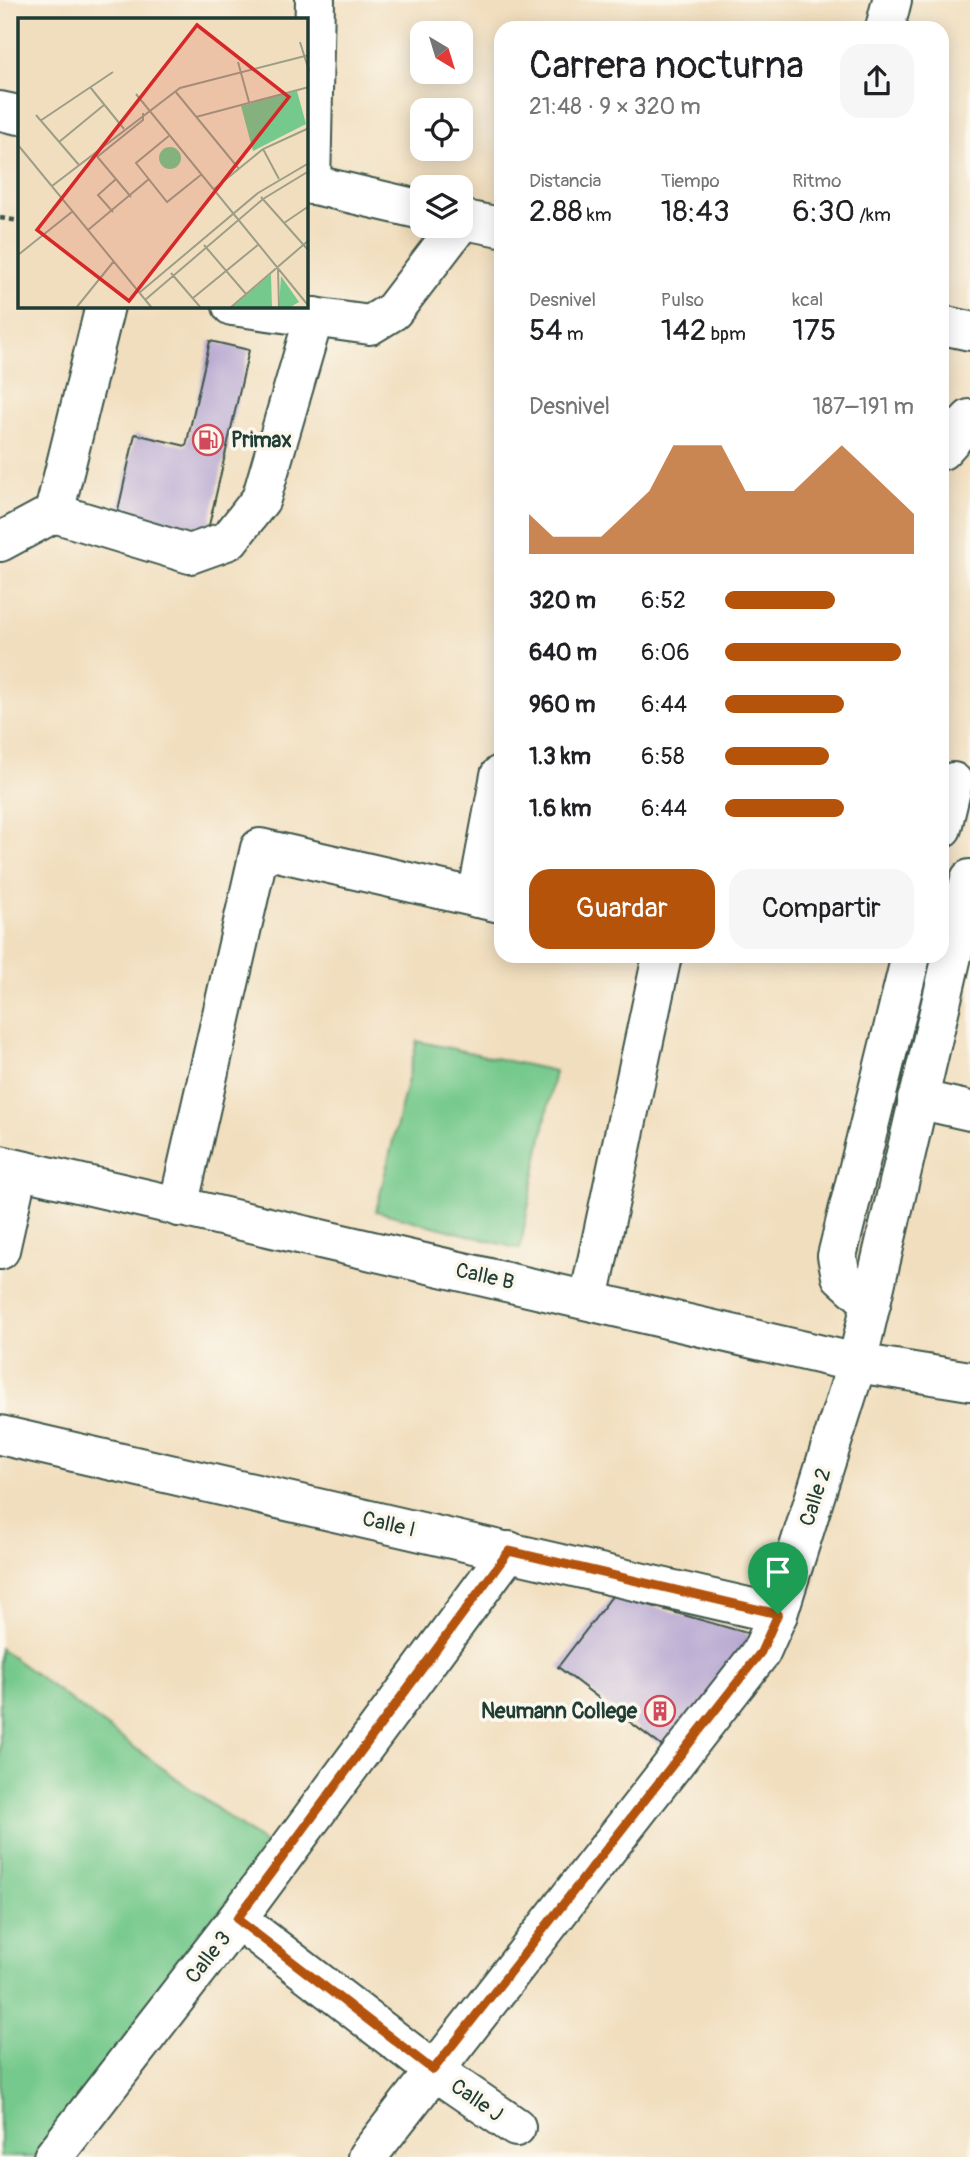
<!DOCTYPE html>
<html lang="es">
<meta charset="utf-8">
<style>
body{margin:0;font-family:Pangolin,sans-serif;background:#f6f6f6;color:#202124;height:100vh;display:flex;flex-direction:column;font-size:26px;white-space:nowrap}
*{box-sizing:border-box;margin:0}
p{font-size:23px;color:#757577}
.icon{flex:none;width:38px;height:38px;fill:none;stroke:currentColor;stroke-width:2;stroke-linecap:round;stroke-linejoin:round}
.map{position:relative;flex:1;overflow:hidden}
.side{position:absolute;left:494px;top:21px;width:455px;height:942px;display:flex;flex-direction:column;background:#fff;border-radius:21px;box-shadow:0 4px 18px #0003}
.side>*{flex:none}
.needle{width:46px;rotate:142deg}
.fabs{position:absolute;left:410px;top:21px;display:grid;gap:14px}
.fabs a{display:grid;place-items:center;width:63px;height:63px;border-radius:14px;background:#fff;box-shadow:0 4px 18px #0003;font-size:35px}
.pin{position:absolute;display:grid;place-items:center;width:60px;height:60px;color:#fff;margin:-72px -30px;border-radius:50% 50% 50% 0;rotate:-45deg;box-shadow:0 0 7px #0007}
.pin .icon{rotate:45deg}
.round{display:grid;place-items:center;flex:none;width:74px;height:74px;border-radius:21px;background:#f6f6f6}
.overview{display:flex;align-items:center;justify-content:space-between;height:119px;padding:0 35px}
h1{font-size:38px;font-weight:600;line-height:52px}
.stats{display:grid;grid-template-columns:repeat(3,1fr);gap:10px;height:119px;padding:7px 35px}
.stats div{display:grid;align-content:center}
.stats b{font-size:30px;font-weight:600}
.stats small{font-size:19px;font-weight:400}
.stats p{font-size:19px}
.chart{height:196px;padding:14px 35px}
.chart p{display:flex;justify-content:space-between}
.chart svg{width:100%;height:126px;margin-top:7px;fill:#b45309;opacity:.7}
.cta{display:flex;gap:14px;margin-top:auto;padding:14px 35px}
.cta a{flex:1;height:80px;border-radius:21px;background:#b45309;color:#fff;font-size:28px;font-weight:600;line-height:80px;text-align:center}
.cta a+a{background:#f6f6f6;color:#202124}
ul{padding:0 35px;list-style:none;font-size:23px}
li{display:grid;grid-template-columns:112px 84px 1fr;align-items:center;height:52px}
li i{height:18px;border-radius:9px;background:#b45309}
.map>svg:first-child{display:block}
</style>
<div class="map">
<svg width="970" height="2157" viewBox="0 0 970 2157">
<rect width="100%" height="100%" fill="#fbf7ec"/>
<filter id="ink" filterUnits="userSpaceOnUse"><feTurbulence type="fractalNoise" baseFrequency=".0143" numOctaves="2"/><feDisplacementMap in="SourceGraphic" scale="14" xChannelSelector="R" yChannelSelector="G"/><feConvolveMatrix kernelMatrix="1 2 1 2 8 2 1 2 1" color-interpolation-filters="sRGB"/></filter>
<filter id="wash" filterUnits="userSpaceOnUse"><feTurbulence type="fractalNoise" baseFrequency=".00686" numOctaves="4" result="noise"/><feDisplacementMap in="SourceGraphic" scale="28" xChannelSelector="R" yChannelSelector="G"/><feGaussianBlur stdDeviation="1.57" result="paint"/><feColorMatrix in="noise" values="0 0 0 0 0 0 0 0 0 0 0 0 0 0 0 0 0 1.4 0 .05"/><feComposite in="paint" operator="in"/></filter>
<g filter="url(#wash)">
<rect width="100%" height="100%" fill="#f1debe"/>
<g fill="#76c98c" stroke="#4a8360" stroke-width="2">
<path d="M 417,1041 L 555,1071 L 520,1249 L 376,1211 Z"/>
<path d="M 0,1648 L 269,1847 L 34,2157 L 0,2157 Z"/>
</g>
<g id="blocks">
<g fill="#b7a8d1">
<path d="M 210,341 L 249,350 L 205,543 L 115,524 L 135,434 L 186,446 Z"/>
<path d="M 613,1595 L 761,1637 L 672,1754 L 558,1667 Z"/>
</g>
</g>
</g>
<g filter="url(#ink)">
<use href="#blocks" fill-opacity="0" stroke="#3e5549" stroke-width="2"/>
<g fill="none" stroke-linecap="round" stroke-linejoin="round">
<g stroke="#3e5549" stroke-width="42">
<g id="minor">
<path d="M 885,28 L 892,0"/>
<path d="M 311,185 L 315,0"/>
<path d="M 232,306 L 370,325 L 393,311 L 458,226"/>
<path d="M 942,450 L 970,419"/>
<path d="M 54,513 L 190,554 L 229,540 L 261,499 L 314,317"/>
<path d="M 0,542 L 54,513 L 105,306"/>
<path d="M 942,828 L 953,782"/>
<path d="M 477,898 L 500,775"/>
<path d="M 917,1099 L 970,1111"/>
<path d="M 0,1165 L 857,1363 L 970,1381"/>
<path d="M 178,1207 L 260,848 L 500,903"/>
<path d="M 0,1250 L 18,1170"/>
<path d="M 589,1299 L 662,956"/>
<path d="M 871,1303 L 841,1276 L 837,1256 L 911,956"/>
<path d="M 0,1435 L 778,1614"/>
<path d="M 237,1919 L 433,2070 L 516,2127"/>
<path d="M 53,2157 L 237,1919 L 509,1551"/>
<path d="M 367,2157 L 761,1652 L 778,1614 L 857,1363 L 970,879"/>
</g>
</g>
<g stroke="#3e5549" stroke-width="42">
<g id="major">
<path d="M 0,111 L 19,115"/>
<path d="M 306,183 L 422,210"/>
<path d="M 460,219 L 500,227"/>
<path d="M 942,325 L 970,331"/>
</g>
</g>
<path stroke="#3e5549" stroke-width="4.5" stroke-dasharray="5 5" stroke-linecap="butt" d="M 0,218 L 19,221"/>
<use href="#minor" stroke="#fff" stroke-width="38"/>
<use href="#major" stroke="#fff" stroke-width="38"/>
</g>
</g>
<g fill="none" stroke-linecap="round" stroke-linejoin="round" filter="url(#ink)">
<g stroke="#fff" stroke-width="14">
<path id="route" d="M 509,1551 L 778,1614 L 761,1652 L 433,2070 L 237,1919 Z"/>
</g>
<use href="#route" stroke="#b45309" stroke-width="9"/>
</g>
<defs>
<g id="fuel-ring" transform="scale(1.575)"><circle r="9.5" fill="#fbf7ec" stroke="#d1495b" stroke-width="1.5"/><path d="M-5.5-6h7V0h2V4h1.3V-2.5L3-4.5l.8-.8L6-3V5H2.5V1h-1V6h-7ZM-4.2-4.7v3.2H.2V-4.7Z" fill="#d1495b"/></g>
<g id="building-ring" transform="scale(1.575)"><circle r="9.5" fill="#fbf7ec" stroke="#d1495b" stroke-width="1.5"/><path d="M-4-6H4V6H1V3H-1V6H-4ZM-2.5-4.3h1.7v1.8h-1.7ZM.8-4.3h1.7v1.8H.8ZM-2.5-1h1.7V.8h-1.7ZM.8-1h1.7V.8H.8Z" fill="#d1495b"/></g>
</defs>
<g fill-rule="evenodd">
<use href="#fuel-ring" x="208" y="440"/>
<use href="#building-ring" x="660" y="1711"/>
</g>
<g text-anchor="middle" stroke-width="7" stroke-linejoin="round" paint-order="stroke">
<g font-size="21" font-weight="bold" fill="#1f3d34" stroke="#fbf7ec" text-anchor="start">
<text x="231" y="447">Primax</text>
<text x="637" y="1718" text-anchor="end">Neumann College</text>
</g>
<g font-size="21" fill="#1f3d34" stroke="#fbf7ec">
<text transform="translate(485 1276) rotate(13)" y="7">Calle B</text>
<text transform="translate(815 1497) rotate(-72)" y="7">Calle 2</text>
<text transform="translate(389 1524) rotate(13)" y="7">Calle I</text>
<text transform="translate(208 1957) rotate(-52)" y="7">Calle 3</text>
<text transform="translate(477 2100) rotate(35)" y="7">Calle J</text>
</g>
</g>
<g transform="translate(18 18)">
<rect width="290" height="290" fill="#f1debe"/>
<path d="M 279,73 L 288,106 L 235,133 L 223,88 ZM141 140a11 11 0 1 1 22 0a11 11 0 1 1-22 0ZM 253,256 L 254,290 L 213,290 ZM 263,258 L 281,284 L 271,290 L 261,290 Z" fill="#76c98c"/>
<path fill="none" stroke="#9d9e87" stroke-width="2" d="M 282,24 L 291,53M 220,44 L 231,84M 72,69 L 106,111M 157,73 L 221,151M 118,76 L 289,286M 18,97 L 61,147M 178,99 L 291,69M 22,103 L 95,54M 152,117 L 118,145 L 149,184 L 184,156M 41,124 L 86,87M 0,127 L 134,290M 245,131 L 261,161M 77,136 L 113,179M 79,139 L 125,102 L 125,95M 34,168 L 162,70 L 291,37M 196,171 L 245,131 L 291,110M 243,179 L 291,233M 95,194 L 80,177 L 98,161M 266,205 L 291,188M 70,212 L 131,161M 186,227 L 228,276M 0,237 L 55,193M 260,250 L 261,290M 153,255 L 183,290M 121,275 L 240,175 L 291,145M 175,280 L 241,226M 127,282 L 245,181 L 291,153M 58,290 L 96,243M 212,290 L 291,222"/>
<path fill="#d62828" fill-opacity="0.15" stroke="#d62828" stroke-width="3.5" d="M 179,7 L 271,79 L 111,283 L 19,212 Z"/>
<rect width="290" height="290" fill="none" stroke="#1f3d34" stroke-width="3.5"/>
</g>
</svg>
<div class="fabs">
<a><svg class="needle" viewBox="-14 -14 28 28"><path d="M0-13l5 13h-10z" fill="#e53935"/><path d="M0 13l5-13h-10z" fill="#757577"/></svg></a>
<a><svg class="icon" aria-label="locate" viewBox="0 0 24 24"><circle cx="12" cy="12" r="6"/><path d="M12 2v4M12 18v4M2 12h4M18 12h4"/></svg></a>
<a><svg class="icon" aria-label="layers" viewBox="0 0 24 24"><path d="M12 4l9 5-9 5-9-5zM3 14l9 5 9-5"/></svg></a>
</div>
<div class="pin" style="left:778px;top:1614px;background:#1e9e55"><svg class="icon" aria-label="arrive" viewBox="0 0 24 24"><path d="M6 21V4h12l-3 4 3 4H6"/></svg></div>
<section class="side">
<div class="overview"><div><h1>Carrera nocturna</h1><p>21:48 · 9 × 320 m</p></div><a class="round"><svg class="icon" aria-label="share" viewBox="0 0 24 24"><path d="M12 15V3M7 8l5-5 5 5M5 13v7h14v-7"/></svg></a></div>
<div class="stats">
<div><p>Distancia</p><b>2.88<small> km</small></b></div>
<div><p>Tiempo</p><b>18:43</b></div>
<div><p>Ritmo</p><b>6:30<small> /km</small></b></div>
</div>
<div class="stats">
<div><p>Desnivel</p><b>54<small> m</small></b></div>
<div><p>Pulso</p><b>142<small> bpm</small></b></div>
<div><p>kcal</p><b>175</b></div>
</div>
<div class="chart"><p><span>Desnivel</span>187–191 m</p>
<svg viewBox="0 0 160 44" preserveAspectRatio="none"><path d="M0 44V30L10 38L20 38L30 38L40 30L50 22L60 6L70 6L80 6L90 22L100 22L110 22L120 14L130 6L140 14L150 22L160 30V44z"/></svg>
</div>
<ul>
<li><b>320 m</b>6:52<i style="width:58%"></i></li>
<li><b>640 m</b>6:06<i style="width:93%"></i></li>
<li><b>960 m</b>6:44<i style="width:63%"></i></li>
<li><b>1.3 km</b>6:58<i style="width:55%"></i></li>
<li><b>1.6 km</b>6:44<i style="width:63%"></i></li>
</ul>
<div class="cta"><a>Guardar</a><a>Compartir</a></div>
</section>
</div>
